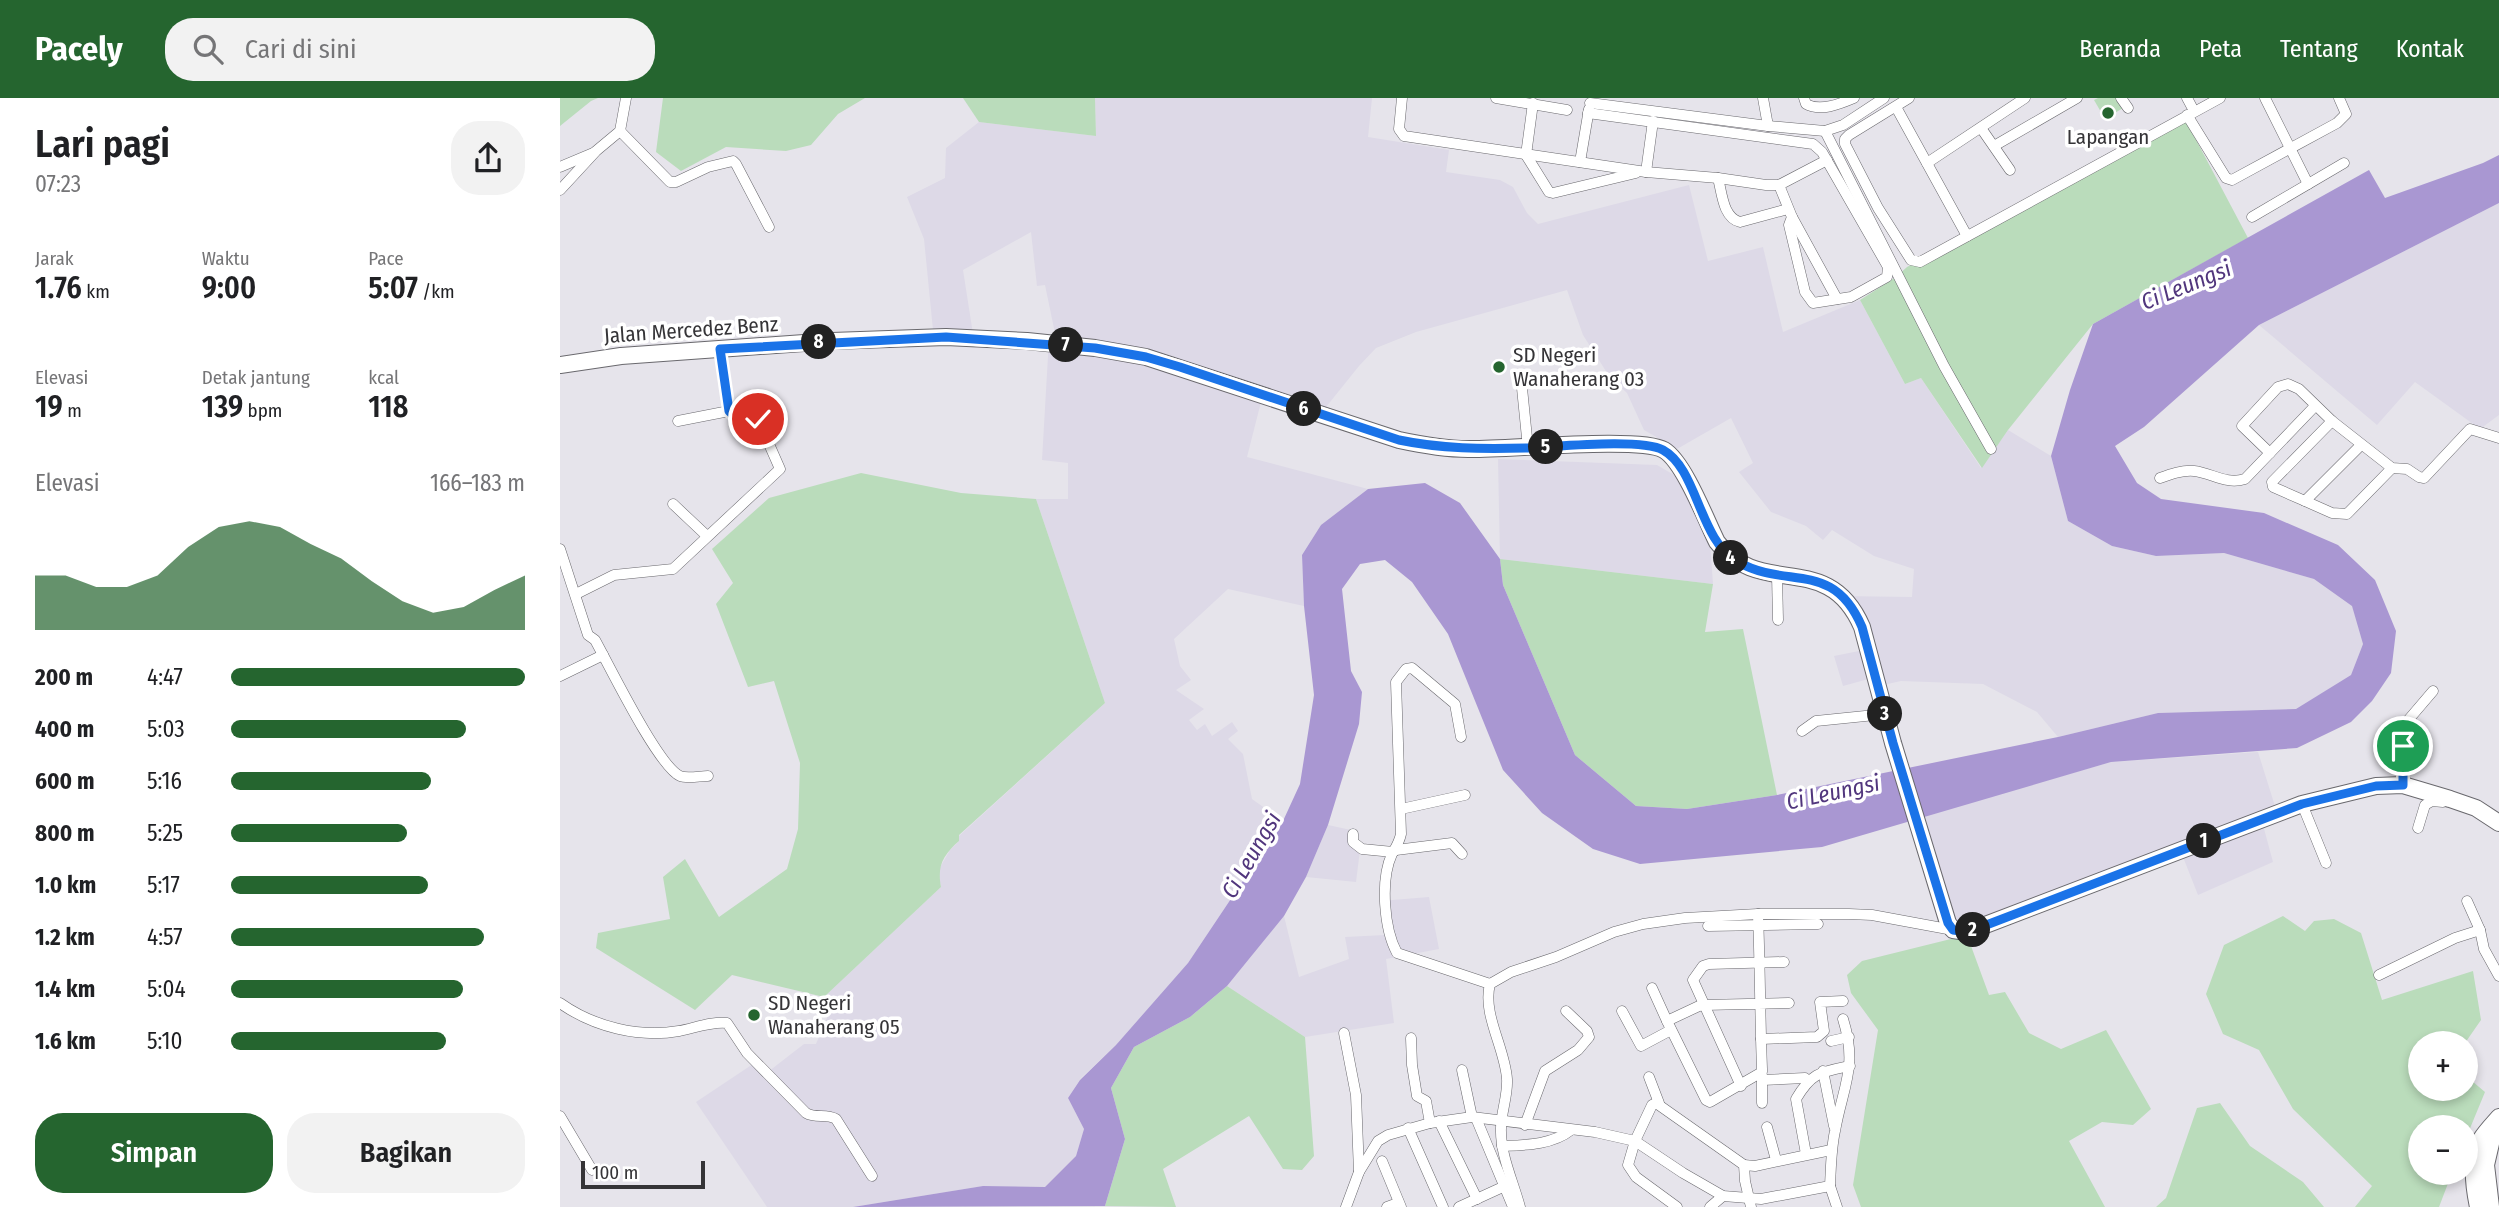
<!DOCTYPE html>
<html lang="id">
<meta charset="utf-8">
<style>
body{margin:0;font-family:"Fira Sans Condensed",sans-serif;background:#f2f2f2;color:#202124;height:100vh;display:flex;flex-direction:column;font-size:26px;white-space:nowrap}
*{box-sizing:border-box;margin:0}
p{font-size:23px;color:#757577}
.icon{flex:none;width:38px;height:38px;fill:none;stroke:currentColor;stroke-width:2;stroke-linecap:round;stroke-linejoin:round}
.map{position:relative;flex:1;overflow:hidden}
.drawer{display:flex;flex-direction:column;background:#fff;width:560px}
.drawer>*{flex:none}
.buttons{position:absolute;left:1848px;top:933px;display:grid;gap:14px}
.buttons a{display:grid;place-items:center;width:70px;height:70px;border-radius:50%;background:#fff;box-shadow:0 4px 10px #0003;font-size:35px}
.scale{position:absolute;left:21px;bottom:18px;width:124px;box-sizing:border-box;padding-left:7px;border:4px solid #353437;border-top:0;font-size:19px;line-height:24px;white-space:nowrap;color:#353437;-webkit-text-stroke:5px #fff;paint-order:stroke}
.pin{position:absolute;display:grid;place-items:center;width:60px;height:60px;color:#fff;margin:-30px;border:4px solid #fff;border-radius:50%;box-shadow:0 2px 7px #0007}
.km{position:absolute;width:35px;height:35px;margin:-18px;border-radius:50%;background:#222;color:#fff;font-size:19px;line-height:35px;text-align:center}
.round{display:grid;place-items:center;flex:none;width:74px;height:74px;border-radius:28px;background:#f2f2f2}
.head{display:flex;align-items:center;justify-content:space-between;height:119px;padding:0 35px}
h1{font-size:38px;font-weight:600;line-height:52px}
.metrics{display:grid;grid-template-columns:repeat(3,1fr);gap:10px;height:119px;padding:7px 35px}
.metrics div{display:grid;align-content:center}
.metrics b{font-size:30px;font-weight:600}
.metrics small{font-size:19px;font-weight:400}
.metrics p{font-size:19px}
.chart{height:196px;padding:14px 35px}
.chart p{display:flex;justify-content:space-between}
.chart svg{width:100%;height:126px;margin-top:7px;fill:#25652f;opacity:.7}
.primary-button{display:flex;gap:14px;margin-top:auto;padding:14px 35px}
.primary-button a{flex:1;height:80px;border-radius:28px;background:#25652f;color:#fff;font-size:28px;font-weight:600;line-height:80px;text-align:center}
.primary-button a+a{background:#f2f2f2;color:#202124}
ul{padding:0 35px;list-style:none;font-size:23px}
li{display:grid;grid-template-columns:112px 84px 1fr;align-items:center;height:52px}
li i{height:18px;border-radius:9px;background:#25652f}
header{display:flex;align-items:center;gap:42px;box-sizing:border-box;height:98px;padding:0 35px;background:#25652f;color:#fff}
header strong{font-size:33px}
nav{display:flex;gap:38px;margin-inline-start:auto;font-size:24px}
.search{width:490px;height:63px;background:#f2f2f2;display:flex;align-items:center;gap:18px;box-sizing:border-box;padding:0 24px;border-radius:28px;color:#757577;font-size:26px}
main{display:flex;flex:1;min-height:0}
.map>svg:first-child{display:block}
</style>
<header>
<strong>Pacely</strong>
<div class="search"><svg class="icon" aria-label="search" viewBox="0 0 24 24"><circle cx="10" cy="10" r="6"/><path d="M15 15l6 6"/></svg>Cari di sini</div>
<nav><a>Beranda</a><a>Peta</a><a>Tentang</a><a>Kontak</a></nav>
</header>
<main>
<section class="drawer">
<div class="head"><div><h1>Lari pagi</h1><p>07:23</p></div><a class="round"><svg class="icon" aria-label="share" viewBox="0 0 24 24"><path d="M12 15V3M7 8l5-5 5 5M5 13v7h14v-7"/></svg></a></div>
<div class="metrics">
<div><p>Jarak</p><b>1.76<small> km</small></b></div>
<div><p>Waktu</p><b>9:00</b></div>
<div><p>Pace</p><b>5:07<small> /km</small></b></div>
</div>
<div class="metrics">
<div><p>Elevasi</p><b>19<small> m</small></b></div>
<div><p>Detak jantung</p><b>139<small> bpm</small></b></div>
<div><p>kcal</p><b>118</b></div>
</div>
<div class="chart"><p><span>Elevasi</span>166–183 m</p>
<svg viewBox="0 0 160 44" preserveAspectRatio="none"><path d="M0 44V25L10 25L20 29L30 29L40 25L50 15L60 8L70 6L80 8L90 14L100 19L110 27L120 34L130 38L140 36L150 30L160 25V44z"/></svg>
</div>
<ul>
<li><b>200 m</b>4:47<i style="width:100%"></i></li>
<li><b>400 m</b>5:03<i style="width:80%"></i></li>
<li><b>600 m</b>5:16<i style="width:68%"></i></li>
<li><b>800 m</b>5:25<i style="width:60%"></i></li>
<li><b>1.0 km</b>5:17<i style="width:67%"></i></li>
<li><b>1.2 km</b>4:57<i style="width:86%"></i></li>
<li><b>1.4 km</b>5:04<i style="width:79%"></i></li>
<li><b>1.6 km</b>5:10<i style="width:73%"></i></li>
</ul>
<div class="primary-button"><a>Simpan</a><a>Bagikan</a></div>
</section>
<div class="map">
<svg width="1939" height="1109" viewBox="0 0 1939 1109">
<rect width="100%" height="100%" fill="#e6e4eb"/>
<g fill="#ddd9e7">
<path d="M 535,0 L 812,0 L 808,39 L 889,52 L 886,74 L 940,82 L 953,89 L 967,115 L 978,126 L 1129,87 L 1148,163 L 1203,149 L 1223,234 L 1300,202 L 1345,286 L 1361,280 L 1421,370 L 1448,332 L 1491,358 L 1508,423 L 1552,448 L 1596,458 L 1664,455 L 1754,481 L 1792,507 L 1803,546 L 1791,577 L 1737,611 L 1598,615 L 1498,639 L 1477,614 L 1423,586 L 1341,583 L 1314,589 L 1312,580 L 1283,588 L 1274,558 L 1304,552 L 1279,498 L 1352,499 L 1354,471 L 1314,458 L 1272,432 L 1263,442 L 1246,428 L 1211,414 L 1179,374 L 1193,365 L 1171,320 L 1117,351 L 1084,332 L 1067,295 L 1049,278 L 1023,237 L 1007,192 L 856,234 L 816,250 L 799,268 L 758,319 L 701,304 L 687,359 L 808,391 L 761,427 L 742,457 L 744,508 L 668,491 L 614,541 L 620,568 L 631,582 L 616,592 L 644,611 L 629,622 L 637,632 L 645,626 L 652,638 L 672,624 L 678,633 L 668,641 L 683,656 L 692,701 L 723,723 L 628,865 L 556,947 L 521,980 L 508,1000 L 524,1031 L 516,1058 L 485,1089 L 423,1088 L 293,1109 L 207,1109 L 136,1004 L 193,966 L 204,977 L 244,946 L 256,946 L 272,908 L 264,899 L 381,789 L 378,773 L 390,752 L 399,743 L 399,738 L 545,605 L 476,401 L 508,401 L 508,365 L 482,362 L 489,241 L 496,240 L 485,187 L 477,188 L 471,134 L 403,172 L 413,236 L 373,232 L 364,141 L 347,99 L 385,80 L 386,50 L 419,24 L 536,38 Z"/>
<path d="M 1939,105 L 1939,317 L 1920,331 L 1855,284 L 1817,327 L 1699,227 Z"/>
<path d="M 938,361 L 1097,367 L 1121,381 L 1150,444 L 1153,486 L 940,461 Z"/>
<path d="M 1698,654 L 1719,721 L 1703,727 L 1713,764 L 1638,797 L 1623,759 L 1407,837 L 1386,818 L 1357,719 L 1551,664 Z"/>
<path d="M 768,727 L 791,732 L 791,743 L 801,744 L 796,784 L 746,779 Z"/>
<path d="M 869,799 L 879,851 L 826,861 L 834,925 L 745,939 L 667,888 L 724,818 L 739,879 L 789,861 L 785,839 L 825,837 L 820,803 Z"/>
</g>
<g fill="#badcbb">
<path d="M 0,0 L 38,0 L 31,3 L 0,28 Z"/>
<path d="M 103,0 L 305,0 L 278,16 L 251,47 L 226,53 L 166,49 L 121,73 L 96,54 Z"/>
<path d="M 403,0 L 535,0 L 536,38 L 419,24 Z"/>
<path d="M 1538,0 L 1557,0 L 1563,10 L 1545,21 L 1534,2 Z"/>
<path d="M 1625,21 L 1688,140 L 1533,226 L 1448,332 L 1422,370 L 1361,280 L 1345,286 L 1300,202 L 1336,179 L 1347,169 Z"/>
<path d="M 301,375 L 401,395 L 476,401 L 545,605 L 399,737 L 399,743 C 383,757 377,768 381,789 L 264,899 L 172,877 L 135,912 L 36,850 L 38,835 L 110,821 L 103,779 L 125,761 L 159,819 L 227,771 L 238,731 L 240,665 L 214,583 L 188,589 L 156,506 L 173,485 L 152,451 L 209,400 Z"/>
<path d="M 940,461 L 1153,486 L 1145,534 L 1183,531 L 1217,697 L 1127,711 L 1076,708 L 1015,657 L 943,487 Z"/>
<path d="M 1723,818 L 1745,833 L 1754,823 L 1774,821 L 1801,835 L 1822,902 L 1913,873 L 1921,922 L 1905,945 L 1860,945 L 1860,990 L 1906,990 L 1906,978 L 1925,994 L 1906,1040 L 1906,1029 L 1860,1029 L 1860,1074 L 1892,1075 L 1879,1109 L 1795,1109 L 1812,1088 L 1733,1011 L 1699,952 L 1663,936 L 1646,896 L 1664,847 Z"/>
<path d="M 1407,837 L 1429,897 L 1445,894 L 1469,935 L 1501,951 L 1546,932 L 1591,1011 L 1573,1027 L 1542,1024 L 1509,1043 L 1545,1109 L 1301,1109 L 1293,1087 L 1318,932 L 1291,895 L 1287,877 L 1302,863 Z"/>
<path d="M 667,888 L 745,939 L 754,1058 L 742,1072 L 723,1071 L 689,1018 L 603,1071 L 616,1109 L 545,1108 L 565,1041 L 551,990 L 574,949 L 630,919 Z"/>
<path d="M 1660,1005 L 1690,1048 L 1743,1084 L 1764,1109 L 1596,1109 L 1606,1100 L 1637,1010 Z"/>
</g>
<path fill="#a997d2" d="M 1939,57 L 1939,105 L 1699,227 L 1584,329 L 1555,348 L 1577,385 L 1601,401 L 1704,415 L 1778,447 L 1815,482 L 1836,533 L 1831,575 L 1812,603 L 1791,624 L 1737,650 L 1551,664 L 1262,749 L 1080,766 L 1033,751 L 982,715 L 943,672 L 888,536 L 852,484 L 825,462 L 800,466 L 782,491 L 791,573 L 802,594 L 799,626 L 768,727 L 746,779 L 724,818 L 667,888 L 630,919 L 574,949 L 551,990 L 565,1041 L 545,1108 L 293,1109 L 423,1088 L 485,1089 L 516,1058 L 524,1031 L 508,1000 L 520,982 L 556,947 L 628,865 L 723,723 L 740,686 L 754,597 L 744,508 L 742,457 L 761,427 L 808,391 L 865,385 L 900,405 L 940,461 L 943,487 L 1015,657 L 1076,708 L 1127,711 L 1217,697 L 1498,639 L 1598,615 L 1736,611 L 1791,577 L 1803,546 L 1792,508 L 1754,481 L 1664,455 L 1596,458 L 1552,448 L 1508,423 L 1491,358 L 1510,292 L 1533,226 L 1809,72 L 1825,100 L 1923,65 Z"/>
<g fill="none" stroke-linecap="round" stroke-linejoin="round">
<g stroke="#69686d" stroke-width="11">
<g id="minor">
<path d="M 842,0 L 839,31 L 844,38 L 1086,74 L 1158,80 L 1206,87 L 1219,87 L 1267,62"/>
<path d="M 936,0 L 1007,12"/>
<path d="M 1203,0 L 1208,28"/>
<path d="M 1244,0 L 1246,6 C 1260,14 1280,6 1294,0"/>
<path d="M 1349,0 L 1289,37 L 1285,41 L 1285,46 L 1318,110 L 1351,162 L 1360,164 L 1660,0"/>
<path d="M 1561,0 L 1568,10"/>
<path d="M 1627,0 L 1634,13"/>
<path d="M 1705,0 L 1748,86"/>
<path d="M 973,5 L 966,57 L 989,94 L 993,95 L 1076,75"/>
<path d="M 1030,5 L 1208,28 L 1265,33 L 1283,27 L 1324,0"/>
<path d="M 1336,9 L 1407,138"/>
<path d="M 1028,15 L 1253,46 L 1262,54 L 1328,169 L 1327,179 L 1291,199 L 1253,205 L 1245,194 L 1229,127 L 1232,119 L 1219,87"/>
<path d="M 1627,17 L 1666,80 L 1672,82 L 1777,25 L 1786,16 L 1779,0"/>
<path d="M 1421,30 L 1450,72"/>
<path d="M 60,33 L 110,84 L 116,84 L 148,69 L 173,63 L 176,66 L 209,129"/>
<path d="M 1265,33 L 1384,268 L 1431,351"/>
<path d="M 1434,48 L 1517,0"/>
<path d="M 1020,64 L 1029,11"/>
<path d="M 1367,65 L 1465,0"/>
<path d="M 0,69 L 33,55"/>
<path d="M 1086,74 L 1093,23"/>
<path d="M 1158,80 C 1162,95 1163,120 1180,124 L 1228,111"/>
<path d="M 0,92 L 36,53 L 60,33 L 66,0"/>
<path d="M 1232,119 L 1277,201"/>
<path d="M 1692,119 L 1784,65"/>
<path d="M 961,280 L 968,350"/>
<path d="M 118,323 L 169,313"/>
<path d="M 1801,347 L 1745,403 L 1772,415 L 1787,416 L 1832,370"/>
<path d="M 1710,355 L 1682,328 L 1718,289 L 1728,286 L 1739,291 L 1772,323"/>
<path d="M 1600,380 C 1611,376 1622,372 1634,373 C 1652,375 1666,387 1685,381 L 1755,308"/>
<path d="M 1745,403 L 1713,389 L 1712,384 L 1772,323 L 1832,370 L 1847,371 L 1859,379 L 1864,380 L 1910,331 L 1939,340"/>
<path d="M 113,406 L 147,438"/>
<path d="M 0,451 L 28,537 L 35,542 C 49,567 98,668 120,678 C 127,681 140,678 148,678"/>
<path d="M 1217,477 L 1218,522"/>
<path d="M 16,496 L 54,477 L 113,471 L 220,371 L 198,321 L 191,317 L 174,318 L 169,313 L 160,251"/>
<path d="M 0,578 L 43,557"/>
<path d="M 1242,633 L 1256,623 L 1325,616"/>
<path d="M 901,639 L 895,606 L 852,570 L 846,571 L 836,584 L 841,736 C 839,745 836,749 832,756 C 820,782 824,831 837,855 L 930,886"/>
<path d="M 1843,687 L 1844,658 L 1838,634 L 1873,593"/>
<path d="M 1742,706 L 1766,765"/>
<path d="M 841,711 L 905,697"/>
<path d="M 1858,730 L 1865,707 L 1872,703 L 1883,704"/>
<path d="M 793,736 L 793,744 L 802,751 L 833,754"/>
<path d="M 836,752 L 892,745 L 902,756"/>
<path d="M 1907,803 L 1920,832"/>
<path d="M 1198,816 C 1200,867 1200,919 1202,971 L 1202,974 L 1150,1004 L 1146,1002 L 1107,923 L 1139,908 L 1144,907 L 1229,905"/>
<path d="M 1148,828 L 1258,826"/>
<path d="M 1819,877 L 1895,840 L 1920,832 L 1924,851 L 1939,878"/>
<path d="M 1092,890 L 1107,923"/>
<path d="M 0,905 C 34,929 79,940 119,933 C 135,930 152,923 167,925 L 187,955 L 246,1015 C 256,1021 266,1015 276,1021 L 312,1078"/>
<path d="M 1062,913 L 1081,948 L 1111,932"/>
<path d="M 784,935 L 796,997 L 799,1074"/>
<path d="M 851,940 L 852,967 L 857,998 L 866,1003 L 870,1025"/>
<path d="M 1201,941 L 1257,939 L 1264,933 L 1260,904 L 1283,903"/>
<path d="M 1271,943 L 1289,939"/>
<path d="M 902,972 L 912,1019"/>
<path d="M 1263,973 L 1274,1028"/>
<path d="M 1202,978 L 1202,1005"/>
<path d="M 1089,979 L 1099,1005"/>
<path d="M 1202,982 L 1245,980"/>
<path d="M 1181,988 L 1133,882 L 1143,868 L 1149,866 L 1224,864"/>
<path d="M 0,1018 L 32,1072"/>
<path d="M 916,1020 L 953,1109"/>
<path d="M 879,1023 L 917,1101"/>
<path d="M 965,1027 L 985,973 L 1018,952 L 1029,939 L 1027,933 L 1006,913"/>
<path d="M 1207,1029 L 1216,1062"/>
<path d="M 848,1030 L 883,1109"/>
<path d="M 942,1048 C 965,1047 992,1047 1011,1032"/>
<path d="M 1246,1056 L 1236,1001 C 1252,974 1261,974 1290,968"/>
<path d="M 822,1063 L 841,1109"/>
<path d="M 1184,1067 L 1195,1068 L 1271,1052"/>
<path d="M 1270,1088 L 1277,1109"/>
<path d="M 786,1109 L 799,1074 L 818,1043 L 828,1037 L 870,1025 L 912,1019 L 1035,1034 L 1075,1043 L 1123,1075 L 1163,1098 L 1201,1101 L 1270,1088 C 1271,1069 1271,1051 1275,1033 C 1283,988 1298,969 1283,921"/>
<path d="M 827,1109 L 838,1105"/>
<path d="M 899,1109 L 945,1088"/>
<path d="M 960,1109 C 953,1083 940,1056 941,1030 C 941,1014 948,998 947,981 C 945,950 922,916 930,886 L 951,874 L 996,859 L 1054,834 L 1083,826 L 1125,820 L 1198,816 L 1289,816 L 1312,817 L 1393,832"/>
<path d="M 1117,1109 L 1076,1079 L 1068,1067 L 1075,1043 L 1092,1007 L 1096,1005 L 1184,1067 L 1185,1083 L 1191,1109"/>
<path d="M 1150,1109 L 1163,1098"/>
</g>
</g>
<g stroke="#69686d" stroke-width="18">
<path id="primary" d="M 0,267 L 61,258 L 272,243 L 386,239 L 467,243 L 535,250 L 586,259 L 839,342 C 862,347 884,351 908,351 C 945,352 1080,338 1104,352 C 1124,364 1146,422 1157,444 C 1201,502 1268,450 1302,529 L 1333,645 L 1388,825 L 1393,832 L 1407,834 L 1742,706 L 1816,688 L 1843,687 L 1890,701 L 1916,710 L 1939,725"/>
</g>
<g stroke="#69686d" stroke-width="18">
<g id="trunk">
<path d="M 1918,1109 C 1914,1090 1910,1059 1921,1041 C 1926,1033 1933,1026 1939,1019"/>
<path d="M 1931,1109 L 1926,1067 L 1935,1028"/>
</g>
</g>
<use href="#minor" stroke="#fff" stroke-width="10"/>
<use href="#primary" stroke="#fff" stroke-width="16"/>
<use href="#trunk" stroke="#fff" stroke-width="16"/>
</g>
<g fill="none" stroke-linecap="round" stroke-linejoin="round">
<g stroke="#fff" stroke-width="14">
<path id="route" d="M 198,321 L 191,317 L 174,318 L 169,313 L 160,251 L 386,239 L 535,250 L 586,259 L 620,269 L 839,342 C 882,351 922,351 966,350 C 995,349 1081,340 1103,352 C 1138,371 1139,443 1178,464 C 1228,492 1273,461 1302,529 L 1333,645 L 1388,825 L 1393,832 L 1408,834 L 1742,706 L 1816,688 L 1843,687 L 1843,648"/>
</g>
<use href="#route" stroke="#1a73e8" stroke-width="9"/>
</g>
<g fill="#25652f" stroke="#fff" stroke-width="2.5">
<circle cx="1548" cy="15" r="7"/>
<circle cx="939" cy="269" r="7"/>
<circle cx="194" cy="917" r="7"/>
</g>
<g text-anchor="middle" stroke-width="7" stroke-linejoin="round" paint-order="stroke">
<g font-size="21" fill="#353437" stroke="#fff" text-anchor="start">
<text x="1548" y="46" text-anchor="middle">Lapangan</text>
<text x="953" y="264">SD Negeri<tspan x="953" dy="24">Wanaherang 03</tspan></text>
<text x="208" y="912">SD Negeri<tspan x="208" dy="24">Wanaherang 05</tspan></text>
</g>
<g font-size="21" fill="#353437" stroke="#fff">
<text transform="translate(131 232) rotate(-4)" y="7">Jalan Mercedez Benz</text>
</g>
<g font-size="23" font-style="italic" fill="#51367d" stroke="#fff">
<text transform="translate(1626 187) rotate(-22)" y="8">Ci Leungsi</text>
<text transform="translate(1273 694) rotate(-12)" y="8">Ci Leungsi</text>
<text transform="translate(691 757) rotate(-60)" y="8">Ci Leungsi</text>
</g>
</g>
</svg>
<div class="buttons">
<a>+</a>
<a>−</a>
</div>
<div class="scale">100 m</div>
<div class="pin" style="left:1843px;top:648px;background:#1e9e55"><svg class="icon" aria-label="arrive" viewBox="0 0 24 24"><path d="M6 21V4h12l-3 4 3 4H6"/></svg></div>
<div class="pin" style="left:198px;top:321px;background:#d93025"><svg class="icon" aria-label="check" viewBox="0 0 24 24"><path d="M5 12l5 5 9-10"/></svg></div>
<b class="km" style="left:1644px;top:743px">1</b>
<b class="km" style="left:1413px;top:832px">2</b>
<b class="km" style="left:1325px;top:616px">3</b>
<b class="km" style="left:1171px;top:460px">4</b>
<b class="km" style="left:986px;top:349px">5</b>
<b class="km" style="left:744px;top:311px">6</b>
<b class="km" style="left:506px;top:247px">7</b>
<b class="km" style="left:259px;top:244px">8</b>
</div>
</main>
